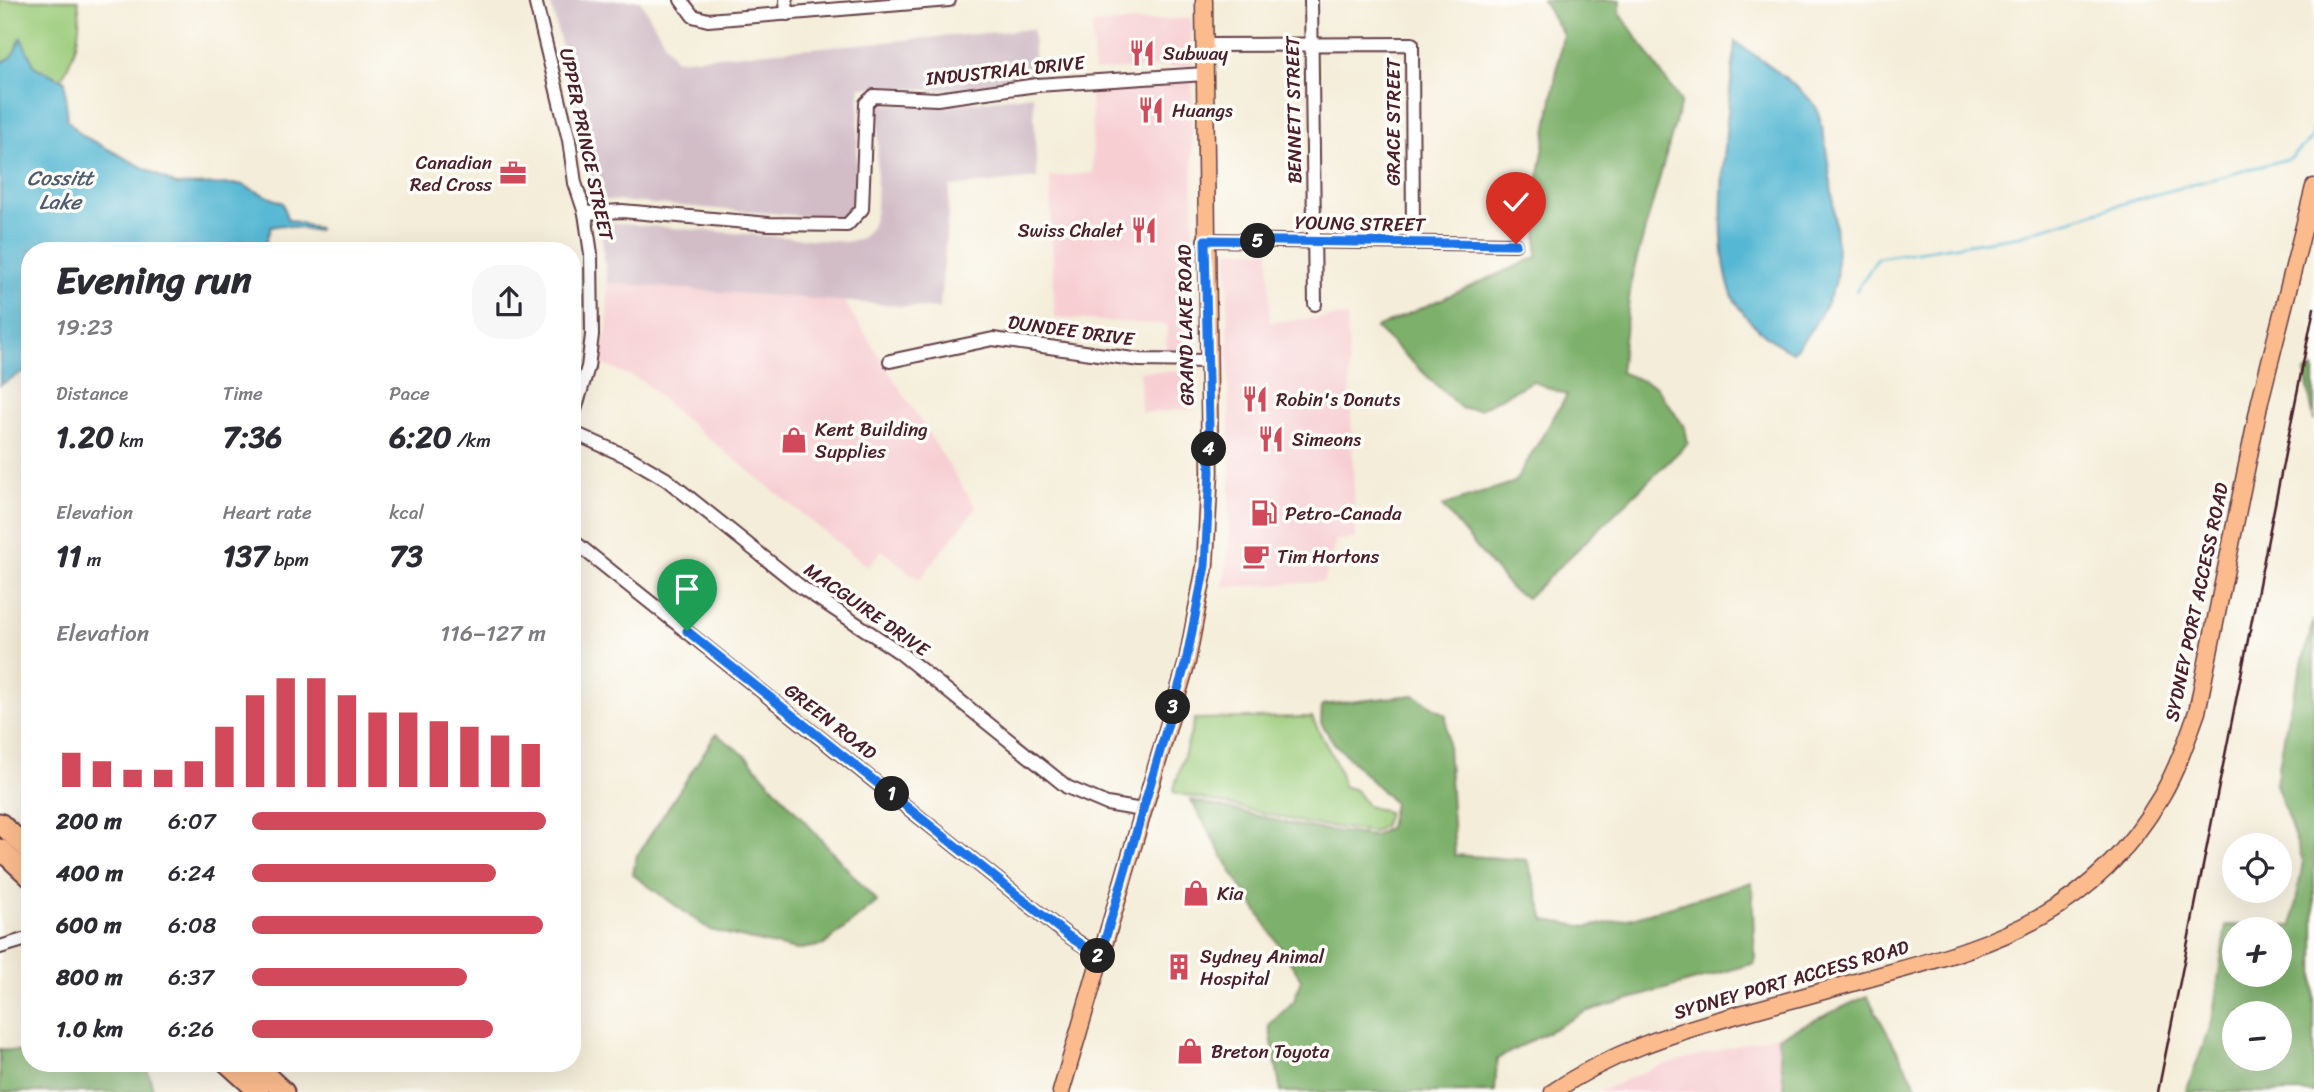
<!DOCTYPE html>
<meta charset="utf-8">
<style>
body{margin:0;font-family:Sriracha,sans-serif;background:#f7f7f7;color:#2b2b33;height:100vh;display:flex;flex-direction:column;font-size:26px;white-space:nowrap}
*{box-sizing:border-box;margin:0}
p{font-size:23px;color:#7c7c81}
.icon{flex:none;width:38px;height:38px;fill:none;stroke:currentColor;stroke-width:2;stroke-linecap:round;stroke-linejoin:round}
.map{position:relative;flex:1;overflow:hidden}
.side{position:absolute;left:21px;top:242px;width:560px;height:830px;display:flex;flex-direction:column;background:#fff;border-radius:28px;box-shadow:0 7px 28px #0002}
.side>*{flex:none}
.tools{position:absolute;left:2222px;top:833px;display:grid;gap:14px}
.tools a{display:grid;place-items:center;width:70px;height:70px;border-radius:50%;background:#fff;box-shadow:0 7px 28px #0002;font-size:35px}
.pin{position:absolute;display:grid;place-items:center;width:60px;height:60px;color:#fff;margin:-72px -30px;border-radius:50% 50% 50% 0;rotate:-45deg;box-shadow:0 0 7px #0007}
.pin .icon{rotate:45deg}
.km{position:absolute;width:35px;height:35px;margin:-18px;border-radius:50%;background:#222;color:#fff;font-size:19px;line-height:35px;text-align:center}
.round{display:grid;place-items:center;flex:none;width:74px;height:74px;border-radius:28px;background:#f7f7f7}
.summary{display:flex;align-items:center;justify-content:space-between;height:119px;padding:0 35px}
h1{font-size:38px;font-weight:700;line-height:52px}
.metrics{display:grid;grid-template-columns:repeat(3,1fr);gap:10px;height:119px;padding:7px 35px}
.metrics div{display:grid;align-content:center}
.metrics b{font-size:30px;font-weight:700}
.metrics small{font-size:19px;font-weight:400}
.metrics p{font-size:19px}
.chart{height:196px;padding:14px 35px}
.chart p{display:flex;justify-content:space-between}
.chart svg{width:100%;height:126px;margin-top:7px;stroke:#d1495b;stroke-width:6}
ul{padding:0 35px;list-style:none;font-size:23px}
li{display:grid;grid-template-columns:112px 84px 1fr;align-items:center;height:52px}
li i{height:18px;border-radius:9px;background:#d1495b}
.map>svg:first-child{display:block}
</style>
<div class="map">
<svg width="2314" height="1092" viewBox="0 0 2314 1092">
<rect width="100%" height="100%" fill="#fdfcf7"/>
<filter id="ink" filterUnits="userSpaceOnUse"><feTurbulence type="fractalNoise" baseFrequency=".0143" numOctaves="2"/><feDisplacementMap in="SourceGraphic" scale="14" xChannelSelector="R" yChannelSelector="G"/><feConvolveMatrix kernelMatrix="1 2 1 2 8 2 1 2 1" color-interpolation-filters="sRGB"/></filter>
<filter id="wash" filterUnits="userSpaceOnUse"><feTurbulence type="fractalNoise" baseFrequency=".00686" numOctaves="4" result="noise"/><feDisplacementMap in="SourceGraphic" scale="28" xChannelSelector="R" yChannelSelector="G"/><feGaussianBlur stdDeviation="1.57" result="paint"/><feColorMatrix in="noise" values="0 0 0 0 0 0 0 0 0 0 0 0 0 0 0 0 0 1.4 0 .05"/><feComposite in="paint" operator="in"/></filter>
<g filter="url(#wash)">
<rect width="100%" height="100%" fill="#f4edd9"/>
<g fill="#f7cfd3">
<path d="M 1191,18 L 1192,65 L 1094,71 L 1092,25 Z"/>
<path d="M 1192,81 L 1194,353 L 1166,353 L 1167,325 L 1055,318 L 1050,177 L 1093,173 L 1091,89 Z"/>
<path d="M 1269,250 L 1270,322 L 1347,316 L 1356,539 L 1336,540 L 1324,582 L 1223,587 L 1229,548 L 1230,488 L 1227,251 Z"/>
<path d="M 607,283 L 844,301 L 976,508 L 919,580 L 882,550 L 868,567 L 677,413 L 643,381 L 599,363 L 608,326 Z"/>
<path d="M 1140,371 L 1193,372 L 1194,409 L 1141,413 Z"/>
<path d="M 1780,1034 L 1785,1092 L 1598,1092 L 1656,1067 Z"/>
</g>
<g fill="#d2bdc7">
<path d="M 550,0 L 640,0 L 675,60 L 1033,29 L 1035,78 L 941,90 L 860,87 L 854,209 L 841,219 L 594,199 L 580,120 Z"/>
<path d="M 1033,95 L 1037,178 L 950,187 L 940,309 L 607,283 L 600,222 L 846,242 L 862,238 L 871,228 L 876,211 L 879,104 L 944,106 Z"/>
</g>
<g fill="#9ccc7b" stroke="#737653" stroke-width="2">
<path d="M 0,0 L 78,0 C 83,36 74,58 56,88 L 11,58 L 0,63 Z"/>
<path d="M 1312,717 C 1322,741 1339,761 1343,786 L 1356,790 L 1367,806 L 1388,812 L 1384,825 L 1374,832 L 1309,824 L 1173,792 L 1195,719 Z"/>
</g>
<g fill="#7db06b" stroke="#64684b" stroke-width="2" fill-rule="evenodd">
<path d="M 1542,0 L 1620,0 L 1620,13 L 1681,102 L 1632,276 L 1620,372 L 1656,386 L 1685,428 L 1688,443 L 1527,598 L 1512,590 L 1442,506 L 1515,482 L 1567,395 L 1532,381 L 1480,409 L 1462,409 L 1376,328 L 1537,257 L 1537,186 L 1563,34 Z"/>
<path d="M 2314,368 L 2314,421 L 2305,372 Z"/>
<path d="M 2314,620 L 2314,1092 L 2186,1092 L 2212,1022 L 2226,925 L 2292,926 L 2303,861 L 2276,784 L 2288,715 ZM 2280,929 L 2280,975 L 2235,975 L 2235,929 ZM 2280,1013 L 2280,1059 L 2235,1059 L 2235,1013 Z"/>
<path d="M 1414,695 L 1446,715 L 1455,855 L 1527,860 L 1545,920 L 1588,927 L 1632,918 L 1752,882 L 1755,963 L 1585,1012 L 1497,1059 L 1495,1092 L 1281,1092 L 1269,1025 L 1294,1001 L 1301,979 L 1233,874 L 1191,800 L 1304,827 L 1374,836 L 1389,827 L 1394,803 L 1334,743 L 1321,723 L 1322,705 Z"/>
<path d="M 716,734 L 746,756 L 877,902 L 824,945 L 796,950 L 710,930 L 633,875 L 636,857 Z"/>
<path d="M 1867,996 L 1920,1092 L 1785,1092 L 1778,1037 Z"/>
<path d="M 0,1049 L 30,1053 L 30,1062 L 90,1062 L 148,1071 L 154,1092 L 0,1092 Z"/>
</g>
<g fill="#54b7d3" stroke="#4f6b7f" stroke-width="2">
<path d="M 21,38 L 35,67 L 65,81 L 67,120 L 83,136 L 176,185 L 240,184 L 283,203 L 287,219 L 319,229 L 317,231 L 282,225 L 271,227 L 266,241 L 268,250 L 30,250 L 30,368 L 0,385 L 0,63 L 11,58 Z"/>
<path d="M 1735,42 C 1752,53 1809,92 1817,109 C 1827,131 1842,263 1835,284 C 1825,309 1810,334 1793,352 C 1770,342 1746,321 1734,299 C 1708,248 1730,102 1735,42 Z"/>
</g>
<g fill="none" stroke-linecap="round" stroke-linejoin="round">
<path stroke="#54b7d3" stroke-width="2.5" d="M 1856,291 L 1878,258 L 2019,236 L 2135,200 L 2291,158 L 2312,138 L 2314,129"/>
</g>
</g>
<g filter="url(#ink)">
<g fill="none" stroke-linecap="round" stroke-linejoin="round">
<g stroke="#643e45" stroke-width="16">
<g id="minor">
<path d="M 535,0 L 569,140 L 575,183 L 585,213 L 591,254 L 592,335 L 588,367 L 572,420"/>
<path d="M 681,0 L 693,16 L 708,20 L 949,0"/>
<path d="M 786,0 L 787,14"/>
<path d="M 1311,0 L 1315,304"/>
<path d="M 1204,45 L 1412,44 L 1413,243"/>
<path d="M 585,213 L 622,211 L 769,224 L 847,225 L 862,209 L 866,103 L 874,96 L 937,99 L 1037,85 L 1205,74"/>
<path d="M 1204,240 L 1515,244"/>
<path d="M 890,361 L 993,339 L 1140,360 L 1207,361"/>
<path d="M 572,432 L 630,458 L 666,479 L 801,587 L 899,652 L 1067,787 L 1107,804 L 1142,810"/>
<path d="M 572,540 L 1067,935 L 1100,956"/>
<path d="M 0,947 L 30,938"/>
</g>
</g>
<g stroke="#643e45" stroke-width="19">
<g id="major">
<path d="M 1061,1092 L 1187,662 L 1205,566 L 1210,472 L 1204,0"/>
<path d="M 1553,1092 C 1608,1054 1669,1034 1733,1016 C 1782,1002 1832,989 1881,975 C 2004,942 2093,912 2162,795 C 2177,769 2187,740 2197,712 L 2260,401 L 2314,187"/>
</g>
</g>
<g stroke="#643e45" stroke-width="23">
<g id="highway">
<path d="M 0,823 L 30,851"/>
<path d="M 0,849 L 30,877"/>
<path d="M 226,1062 L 259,1092"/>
<path d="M 252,1062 L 284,1092"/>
</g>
</g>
<use href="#minor" stroke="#fff" stroke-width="12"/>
<use href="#major" stroke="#fbbb8d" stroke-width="16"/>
<use href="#highway" stroke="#fbbb8d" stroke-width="19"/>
<path stroke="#4a1f2b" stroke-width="2.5" d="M 2158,1092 L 2314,308"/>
</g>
</g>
<g fill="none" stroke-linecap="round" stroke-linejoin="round" filter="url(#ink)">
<g stroke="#fff" stroke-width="14">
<path id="route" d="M 687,631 L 1067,935 L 1100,957 L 1186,662 L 1205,566 L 1210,472 L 1205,240 L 1516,244"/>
</g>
<use href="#route" stroke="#1a73e8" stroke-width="9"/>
</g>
<defs>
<g id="restaurant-bare" transform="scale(2.1)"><path d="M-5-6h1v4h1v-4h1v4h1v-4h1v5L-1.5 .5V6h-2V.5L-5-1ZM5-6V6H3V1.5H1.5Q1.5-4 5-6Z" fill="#d1495b" stroke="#fdfcf7" stroke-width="2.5" paint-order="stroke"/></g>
<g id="office-bare" transform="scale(2.1)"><path d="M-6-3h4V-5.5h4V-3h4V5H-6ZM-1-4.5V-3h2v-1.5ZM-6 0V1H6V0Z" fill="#d1495b" stroke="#fdfcf7" stroke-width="2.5" paint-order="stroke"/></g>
<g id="shop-bare" transform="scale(2.1)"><path d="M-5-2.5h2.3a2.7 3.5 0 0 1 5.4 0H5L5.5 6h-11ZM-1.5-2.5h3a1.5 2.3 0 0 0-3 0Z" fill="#d1495b" stroke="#fdfcf7" stroke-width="2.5" paint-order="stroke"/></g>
<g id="fuel-bare" transform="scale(2.1)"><path d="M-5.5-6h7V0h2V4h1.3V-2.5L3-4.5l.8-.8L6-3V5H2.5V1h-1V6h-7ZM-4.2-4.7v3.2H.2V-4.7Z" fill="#d1495b" stroke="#fdfcf7" stroke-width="2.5" paint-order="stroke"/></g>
<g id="cafe-bare" transform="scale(2.1)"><path d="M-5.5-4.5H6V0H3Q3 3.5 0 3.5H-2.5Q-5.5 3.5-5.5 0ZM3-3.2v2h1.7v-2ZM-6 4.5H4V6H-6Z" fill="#d1495b" stroke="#fdfcf7" stroke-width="2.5" paint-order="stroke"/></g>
<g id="building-bare" transform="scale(2.1)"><path d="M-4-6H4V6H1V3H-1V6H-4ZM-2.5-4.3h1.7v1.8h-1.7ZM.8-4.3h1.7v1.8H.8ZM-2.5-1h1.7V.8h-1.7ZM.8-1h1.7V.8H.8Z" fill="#d1495b" stroke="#fdfcf7" stroke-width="2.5" paint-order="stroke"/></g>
</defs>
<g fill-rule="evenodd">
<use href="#restaurant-bare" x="1142" y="53"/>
<use href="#restaurant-bare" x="1151" y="110"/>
<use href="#office-bare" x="513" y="173"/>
<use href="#restaurant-bare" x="1144" y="230"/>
<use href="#restaurant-bare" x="1255" y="399"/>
<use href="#restaurant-bare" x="1271" y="439"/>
<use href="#shop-bare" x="794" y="440"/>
<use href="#fuel-bare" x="1264" y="513"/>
<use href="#cafe-bare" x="1256" y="556"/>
<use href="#shop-bare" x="1196" y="893"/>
<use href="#building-bare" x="1179" y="967"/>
<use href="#shop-bare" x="1190" y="1051"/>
</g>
<g text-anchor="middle" stroke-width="7" stroke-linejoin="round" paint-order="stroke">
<g font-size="19" fill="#4a1f2b" stroke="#fdfcf7" text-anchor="start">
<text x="1163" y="60">Subway</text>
<text x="1172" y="117">Huangs</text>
<text x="492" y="169" text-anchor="end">Canadian<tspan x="492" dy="22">Red Cross</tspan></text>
<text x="1123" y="237" text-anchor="end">Swiss Chalet</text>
<text x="1276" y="406">Robin's Donuts</text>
<text x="815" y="436">Kent Building<tspan x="815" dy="22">Supplies</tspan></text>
<text x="1292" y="446">Simeons</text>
<text x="1285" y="520">Petro-Canada</text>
<text x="1277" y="563">Tim Hortons</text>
<text x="1217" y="900">Kia</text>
<text x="1200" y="963">Sydney Animal<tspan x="1200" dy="22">Hospital</tspan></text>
<text x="1211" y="1058">Breton Toyota</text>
</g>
<g font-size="19" fill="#4a1f2b" stroke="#fdfcf7">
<text transform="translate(1005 70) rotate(-6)" y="7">INDUSTRIAL DRIVE</text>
<text transform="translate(1293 110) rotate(-91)" y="7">BENNETT STREET</text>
<text transform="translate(1393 122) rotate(-90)" y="7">GRACE STREET</text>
<text transform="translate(587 144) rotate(78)" y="7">UPPER PRINCE STREET</text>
<text transform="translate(1360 223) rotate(1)" y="7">YOUNG STREET</text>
<text transform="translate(1185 325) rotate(-91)" y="7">GRAND LAKE ROAD</text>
<text transform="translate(1071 330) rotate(8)" y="7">DUNDEE DRIVE</text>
<text transform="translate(2196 602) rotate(-78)" y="7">SYDNEY PORT ACCESS ROAD</text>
<text transform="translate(867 609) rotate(35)" y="7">MACGUIRE DRIVE</text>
<text transform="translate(831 721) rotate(38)" y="7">GREEN ROAD</text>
<text transform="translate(1791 979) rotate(-16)" y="7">SYDNEY PORT ACCESS ROAD</text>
</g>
<g font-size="21" font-style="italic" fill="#4e5c6e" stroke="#fdfcf7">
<text x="60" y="185">Cossitt<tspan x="60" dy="24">Lake</tspan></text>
</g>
</g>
</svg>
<div class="tools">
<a><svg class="icon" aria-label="locate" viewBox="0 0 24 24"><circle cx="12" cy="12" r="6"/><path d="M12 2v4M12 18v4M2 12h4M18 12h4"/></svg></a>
<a>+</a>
<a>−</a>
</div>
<div class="pin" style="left:687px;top:631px;background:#1e9e55"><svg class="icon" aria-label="arrive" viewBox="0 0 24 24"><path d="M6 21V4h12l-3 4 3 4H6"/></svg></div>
<div class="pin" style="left:1516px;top:244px;background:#d93025"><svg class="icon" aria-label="check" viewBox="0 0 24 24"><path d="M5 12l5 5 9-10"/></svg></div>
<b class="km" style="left:892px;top:794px">1</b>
<b class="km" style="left:1098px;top:956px">2</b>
<b class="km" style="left:1173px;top:707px">3</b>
<b class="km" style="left:1209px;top:449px">4</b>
<b class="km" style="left:1258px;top:241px">5</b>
<section class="side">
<div class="summary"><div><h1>Evening run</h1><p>19:23</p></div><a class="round"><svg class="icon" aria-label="share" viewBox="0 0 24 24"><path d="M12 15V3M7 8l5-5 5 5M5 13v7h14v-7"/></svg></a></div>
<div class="metrics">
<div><p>Distance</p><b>1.20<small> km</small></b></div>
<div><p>Time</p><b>7:36</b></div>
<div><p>Pace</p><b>6:20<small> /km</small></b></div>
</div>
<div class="metrics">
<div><p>Elevation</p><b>11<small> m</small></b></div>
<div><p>Heart rate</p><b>137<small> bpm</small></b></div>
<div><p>kcal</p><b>73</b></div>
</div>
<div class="chart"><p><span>Elevation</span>116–127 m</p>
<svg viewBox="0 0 160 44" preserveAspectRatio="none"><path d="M5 44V32M15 44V35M25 44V38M35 44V38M45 44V35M55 44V23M65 44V12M75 44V6M85 44V6M95 44V12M105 44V18M115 44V18M125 44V21M135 44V23M145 44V26M155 44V29"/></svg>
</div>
<ul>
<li><b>200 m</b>6:07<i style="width:100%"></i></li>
<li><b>400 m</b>6:24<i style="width:83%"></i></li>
<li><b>600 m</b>6:08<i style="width:99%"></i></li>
<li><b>800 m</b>6:37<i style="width:73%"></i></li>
<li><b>1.0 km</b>6:26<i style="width:82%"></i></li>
</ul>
</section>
</div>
